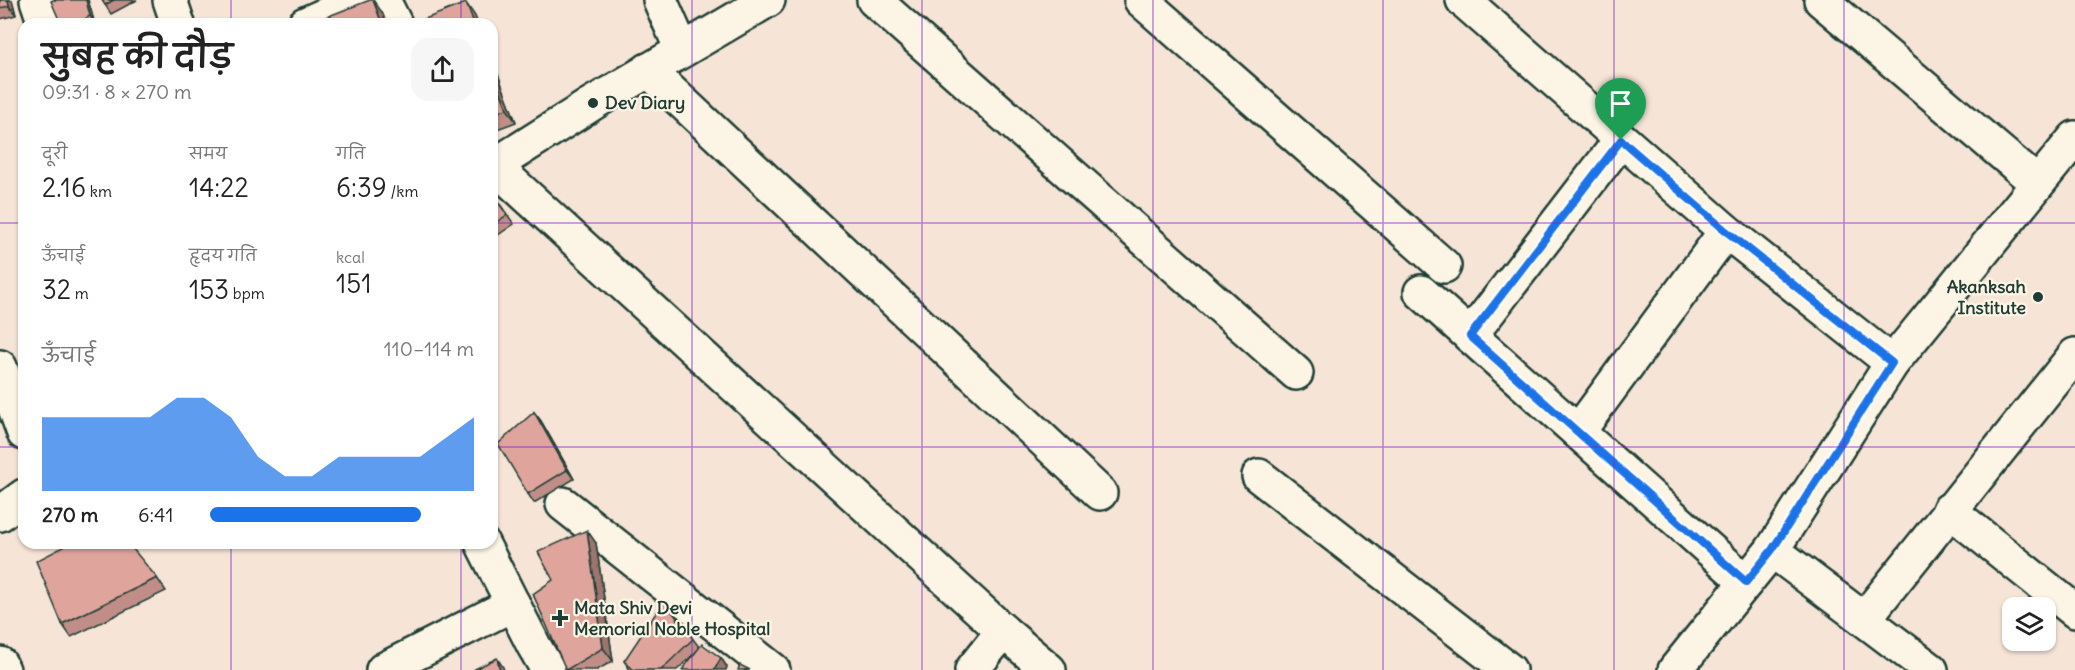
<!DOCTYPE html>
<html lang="hi">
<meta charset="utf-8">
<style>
body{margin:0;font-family:Delius,"Playpen Sans Deva",sans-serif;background:#f6f6f6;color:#222;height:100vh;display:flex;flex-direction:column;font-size:22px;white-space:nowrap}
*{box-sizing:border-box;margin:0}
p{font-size:20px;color:#767676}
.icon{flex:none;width:33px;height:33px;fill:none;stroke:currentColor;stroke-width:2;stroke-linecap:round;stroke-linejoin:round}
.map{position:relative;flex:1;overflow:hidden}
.panel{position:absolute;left:18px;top:18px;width:480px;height:531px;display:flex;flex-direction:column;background:#fff;border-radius:18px;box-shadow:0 2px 4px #0004}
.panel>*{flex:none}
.fabs{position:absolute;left:2002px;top:597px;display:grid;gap:12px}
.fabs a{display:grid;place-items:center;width:54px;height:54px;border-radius:12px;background:#fff;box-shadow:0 2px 4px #0004;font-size:30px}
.pin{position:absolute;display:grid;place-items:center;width:51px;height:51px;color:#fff;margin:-62px -26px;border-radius:50% 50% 50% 0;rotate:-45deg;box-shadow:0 0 6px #0007}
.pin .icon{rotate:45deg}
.round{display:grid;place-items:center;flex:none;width:63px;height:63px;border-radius:18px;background:#f6f6f6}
.headline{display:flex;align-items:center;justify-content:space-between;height:102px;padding:0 24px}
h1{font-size:33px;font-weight:600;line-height:45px}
.figures{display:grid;grid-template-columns:repeat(3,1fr);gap:9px;height:102px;padding:6px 24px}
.figures div{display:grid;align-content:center}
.figures b{font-size:26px;font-weight:600}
.figures small{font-size:16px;font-weight:400}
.figures p{font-size:16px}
.chart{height:168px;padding:12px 24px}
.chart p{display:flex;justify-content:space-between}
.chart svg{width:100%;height:108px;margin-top:6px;fill:#1a73e8;opacity:.7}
ul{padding:0 24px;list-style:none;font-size:20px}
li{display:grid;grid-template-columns:96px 72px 1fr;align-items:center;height:45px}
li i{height:15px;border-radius:8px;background:#1a73e8}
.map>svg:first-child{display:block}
</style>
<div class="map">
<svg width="2075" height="670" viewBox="0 0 2075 670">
<rect width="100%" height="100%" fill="#f6e5d7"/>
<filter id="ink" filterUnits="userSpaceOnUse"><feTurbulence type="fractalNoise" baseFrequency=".0167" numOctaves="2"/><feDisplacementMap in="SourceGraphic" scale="12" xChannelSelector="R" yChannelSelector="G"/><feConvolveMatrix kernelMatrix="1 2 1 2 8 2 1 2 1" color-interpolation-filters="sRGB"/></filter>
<g filter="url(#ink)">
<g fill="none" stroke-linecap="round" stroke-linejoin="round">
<g stroke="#1f3d34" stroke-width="38">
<g id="minor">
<path d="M 37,0 L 45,24"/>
<path d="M 170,0 L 178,24"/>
<path d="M 383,0 L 395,24"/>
<path d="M 660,0 L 682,50"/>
<path d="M 874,0 L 1296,373"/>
<path d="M 1141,0 L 1444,266"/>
<path d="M 1463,0 L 1726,231 L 1892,363"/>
<path d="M 1821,0 L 2037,183"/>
<path d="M 305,24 L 359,0"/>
<path d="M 648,70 L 1100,493"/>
<path d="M 494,166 L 1003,631 L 1049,670"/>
<path d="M 492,167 L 593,103 L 768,0"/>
<path d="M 1421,292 L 1746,582"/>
<path d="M 1470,336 L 1621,140"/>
<path d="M 0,367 L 24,433"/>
<path d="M 1578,432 L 1726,231"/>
<path d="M 1259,476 L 1509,670"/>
<path d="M 563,504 L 773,670"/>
<path d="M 1949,510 L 2075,611"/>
<path d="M 0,514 L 24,496"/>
<path d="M 482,543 L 534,646 L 548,670"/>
<path d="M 1772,550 L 1892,363 L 2075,138"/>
<path d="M 1864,619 L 2075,355"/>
<path d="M 0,664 L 3,670"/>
<path d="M 383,670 L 513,604"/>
<path d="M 972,670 L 1003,631"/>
<path d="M 1675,670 L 1772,550 L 1931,670"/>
</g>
</g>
<use href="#minor" stroke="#fcf5e5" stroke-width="33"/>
</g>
<g fill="#c08e87" stroke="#1f3d34" stroke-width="1.5">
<path d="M 0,0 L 12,0 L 16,15 L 0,19 Z"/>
<path d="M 88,0 L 94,21 L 88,24 L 61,24 Z"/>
<path d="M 102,0 L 137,0 L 111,14 Z"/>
<path d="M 492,59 L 516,122 L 492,131 Z"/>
<path d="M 492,193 L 514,224 L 492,239 Z"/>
<path d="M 534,412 L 541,421 L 574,479 L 534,503 L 528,494 Z"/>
<path d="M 596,543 L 613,661 L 597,670 L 567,670 L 533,594 L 553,580 Z"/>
<path d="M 157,578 L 166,591 L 71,637 L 62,624 Z"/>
<path d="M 693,639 L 700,648 L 721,658 L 727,667 L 698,650 L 677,670 L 630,670 L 624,661 Z"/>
</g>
<g fill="#9c746e" stroke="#1f3d34" stroke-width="1.5">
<path d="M 8,0 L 12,0 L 16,15 L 9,6 Z"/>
<path d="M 86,0 L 88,0 L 94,21 L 90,16 Z"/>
<path d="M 373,0 L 382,12 L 387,24 L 382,24 Z"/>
<path d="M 466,3 L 475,16 L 478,24 L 474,24 Z"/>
<path d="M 492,59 L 516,122 L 507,109 L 492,69 Z"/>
<path d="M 534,412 L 541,421 L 574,479 L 567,470 Z"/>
<path d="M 587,530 L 596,543 L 613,661 L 603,648 Z"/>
<path d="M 497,658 L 503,667 L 504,670 L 500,670 Z"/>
<path d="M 721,658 L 727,667 L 726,670 L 714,670 Z"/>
</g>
<g fill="#dfa59d" stroke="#1f3d34" stroke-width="1.5">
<path d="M 0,0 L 8,0 L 9,6 L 0,8 Z"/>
<path d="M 53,0 L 86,0 L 90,16 L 76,24 L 61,24 L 51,1 Z"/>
<path d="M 102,0 L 114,0 L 105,5 Z"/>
<path d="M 370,0 L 373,0 L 382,24 L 308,24 Z"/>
<path d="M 466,3 L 474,24 L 412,24 Z"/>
<path d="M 492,69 L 507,109 L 492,114 Z"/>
<path d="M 492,193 L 507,215 L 492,225 Z"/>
<path d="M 534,412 L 567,470 L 528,494 L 498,444 Z"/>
<path d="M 587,530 L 603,648 L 566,670 L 533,594 L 553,580 L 538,552 Z"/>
<path d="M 71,543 L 128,543 L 157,578 L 62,624 L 36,561 Z"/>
<path d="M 664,601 L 693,639 L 661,670 L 634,670 L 624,661 Z"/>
<path d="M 702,644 L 721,658 L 714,670 L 682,670 Z"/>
<path d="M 497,658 L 500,670 L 473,670 Z"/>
<path d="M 740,665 L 750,670 L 738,670 Z"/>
</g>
</g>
<g fill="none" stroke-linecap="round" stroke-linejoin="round" filter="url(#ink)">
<g stroke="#fff" stroke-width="12">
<path id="route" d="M 1621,140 L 1726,231 L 1892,363 L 1772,550 L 1746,582 L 1470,336 Z"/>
</g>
<use href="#route" stroke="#1a73e8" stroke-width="8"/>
</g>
<path fill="none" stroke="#7b2cbf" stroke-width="1.5" stroke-opacity="0.55" d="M 231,0 L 231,24M 461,0 L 461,24M 692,0 L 692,670M 922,0 L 922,670M 1153,0 L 1153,670M 1383,0 L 1383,670M 1614,0 L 1614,670M 1844,0 L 1844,670M 0,223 L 24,223M 492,223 L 2075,223M 0,447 L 24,447M 492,447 L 2075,447M 231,543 L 231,670M 461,543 L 461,670"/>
<g fill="#1f3d34" stroke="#fcf5e5" stroke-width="2">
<circle cx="593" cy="103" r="6"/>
<circle cx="2038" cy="297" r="6"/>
<path d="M557 609h6v6h6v6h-6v6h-6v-6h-6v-6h6z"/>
</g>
<g text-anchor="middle" stroke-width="4.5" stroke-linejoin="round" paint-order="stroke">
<g font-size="18" font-weight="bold" fill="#1f3d34" stroke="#fcf5e5" text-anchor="start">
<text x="605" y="109">Dev Diary</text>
<text x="2026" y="293" text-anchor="end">Akanksah<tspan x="2026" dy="21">Institute</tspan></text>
<text x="574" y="614">Mata Shiv Devi<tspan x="574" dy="21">Memorial Noble Hospital</tspan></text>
</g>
</g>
</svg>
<div class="fabs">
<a><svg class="icon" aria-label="layers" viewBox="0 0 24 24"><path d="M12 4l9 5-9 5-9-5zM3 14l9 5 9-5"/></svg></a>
</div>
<div class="pin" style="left:1621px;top:140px;background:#1e9e55"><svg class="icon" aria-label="arrive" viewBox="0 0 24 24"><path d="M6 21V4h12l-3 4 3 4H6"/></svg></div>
<section class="panel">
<div class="headline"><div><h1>सुबह की दौड़</h1><p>09:31 · 8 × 270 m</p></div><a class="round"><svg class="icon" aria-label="share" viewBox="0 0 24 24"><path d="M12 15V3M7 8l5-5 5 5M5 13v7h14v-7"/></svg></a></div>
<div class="figures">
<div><p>दूरी</p><b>2.16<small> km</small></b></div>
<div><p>समय</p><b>14:22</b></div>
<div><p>गति</p><b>6:39<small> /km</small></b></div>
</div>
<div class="figures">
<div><p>ऊँचाई</p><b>32<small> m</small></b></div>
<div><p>हृदय गति</p><b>153<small> bpm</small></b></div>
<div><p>kcal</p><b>151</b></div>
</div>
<div class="chart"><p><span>ऊँचाई</span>110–114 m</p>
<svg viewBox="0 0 160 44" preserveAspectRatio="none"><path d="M0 44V14L10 14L20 14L30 14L40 14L50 6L60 6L70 14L80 30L90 38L100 38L110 30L120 30L130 30L140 30L150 22L160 14V44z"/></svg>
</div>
<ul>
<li><b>270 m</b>6:41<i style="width:80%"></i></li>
</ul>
</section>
</div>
